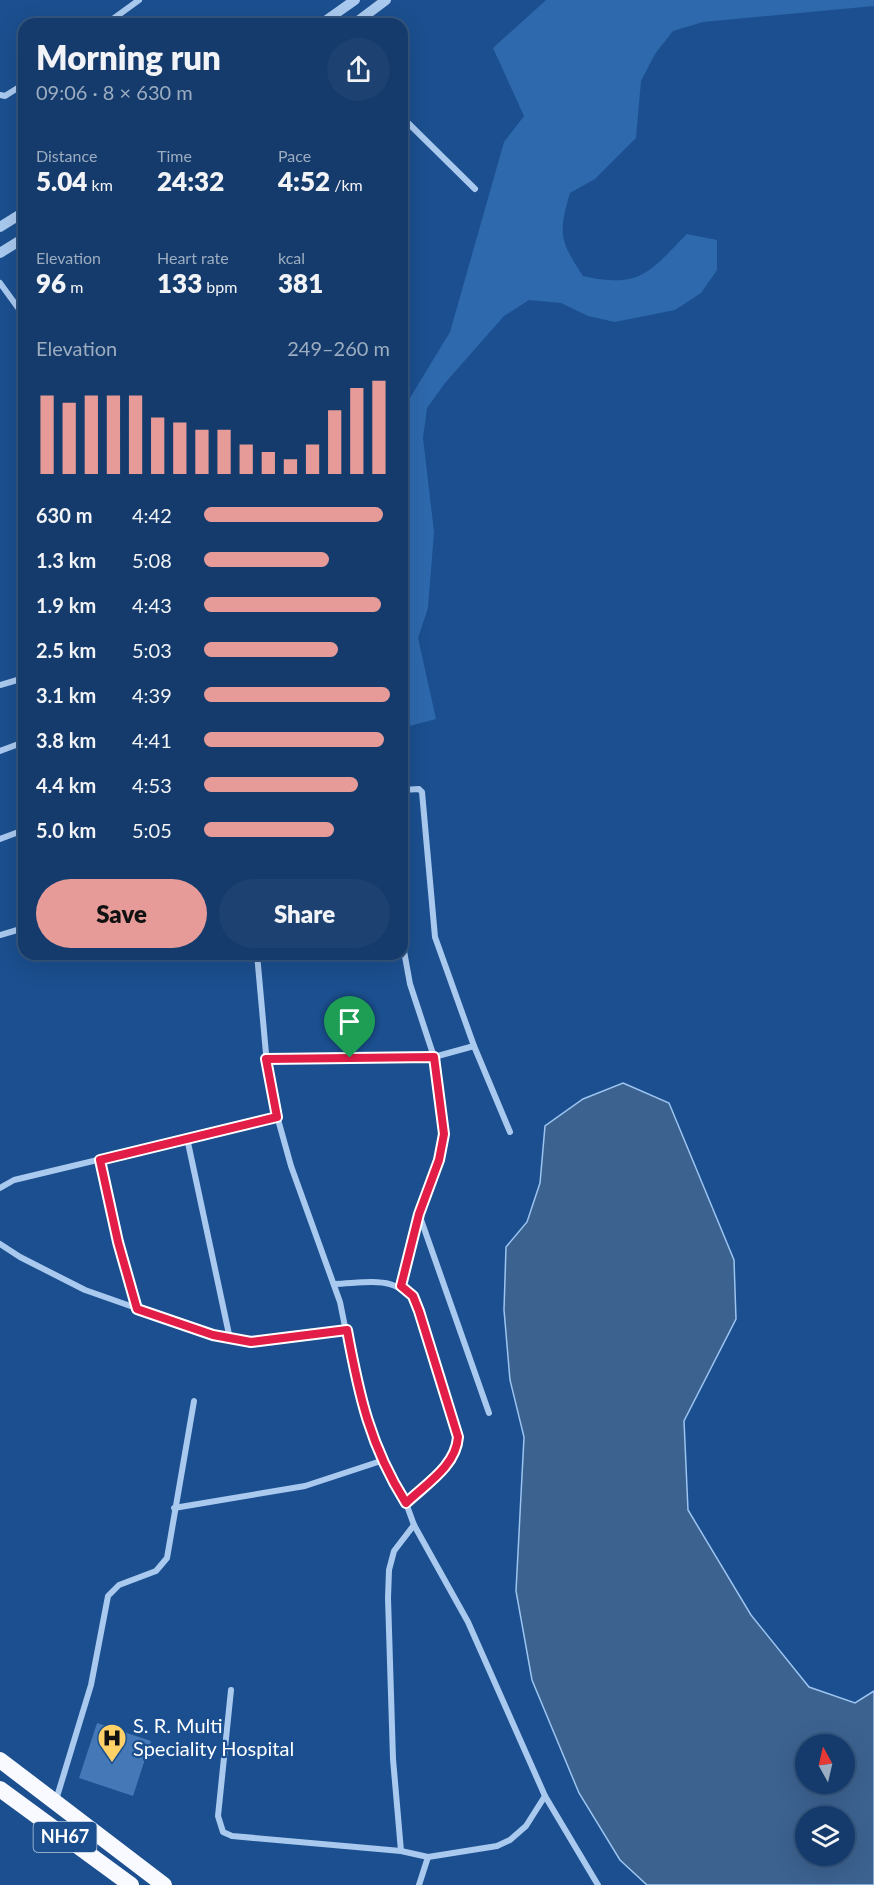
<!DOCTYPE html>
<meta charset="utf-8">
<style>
body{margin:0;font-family:Lato,sans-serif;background:#1d4271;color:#f1f3f6;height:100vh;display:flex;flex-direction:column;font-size:22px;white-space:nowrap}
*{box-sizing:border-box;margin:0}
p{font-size:20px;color:#9dadc1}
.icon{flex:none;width:33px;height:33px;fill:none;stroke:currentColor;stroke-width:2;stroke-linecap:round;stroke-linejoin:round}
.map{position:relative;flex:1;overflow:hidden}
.side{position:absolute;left:18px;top:18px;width:390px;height:942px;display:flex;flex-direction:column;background:#143b6b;border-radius:18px;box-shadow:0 6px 24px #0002,0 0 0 2px #33557e}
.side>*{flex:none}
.needle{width:39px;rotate:352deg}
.controls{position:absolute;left:795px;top:1734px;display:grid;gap:12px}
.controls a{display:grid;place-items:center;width:60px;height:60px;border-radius:50%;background:#143b6b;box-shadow:0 6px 24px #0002,0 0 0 2px #33557e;font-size:30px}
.pin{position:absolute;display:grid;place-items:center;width:51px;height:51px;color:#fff;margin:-62px -26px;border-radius:50% 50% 50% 0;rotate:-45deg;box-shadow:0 0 6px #0007}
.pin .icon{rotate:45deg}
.round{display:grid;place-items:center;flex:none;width:63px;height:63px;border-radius:32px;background:#1d4271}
.overview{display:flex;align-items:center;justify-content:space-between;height:102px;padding:0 18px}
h1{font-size:33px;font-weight:800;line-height:45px}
.metrics{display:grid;grid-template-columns:repeat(3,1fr);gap:9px;height:102px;padding:6px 18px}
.metrics div{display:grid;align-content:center}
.metrics b{font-size:26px;font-weight:800}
.metrics small{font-size:16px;font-weight:400}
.metrics p{font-size:16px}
.chart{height:168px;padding:12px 18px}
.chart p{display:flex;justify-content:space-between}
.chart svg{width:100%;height:108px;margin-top:6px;stroke:#e69b98;stroke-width:6}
.primary-button{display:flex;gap:12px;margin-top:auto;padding:12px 18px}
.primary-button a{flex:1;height:69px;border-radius:36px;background:#e69b98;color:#111;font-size:24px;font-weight:800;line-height:69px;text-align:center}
.primary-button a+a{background:#1d4271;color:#f1f3f6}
ul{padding:0 18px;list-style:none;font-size:20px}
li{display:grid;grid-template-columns:96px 72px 1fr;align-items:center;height:45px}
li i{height:15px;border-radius:8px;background:#e69b98}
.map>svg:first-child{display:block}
</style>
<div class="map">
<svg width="874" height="1885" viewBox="0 0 874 1885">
<rect width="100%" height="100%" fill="#1b4f8f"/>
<path fill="#2e69ad" d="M 546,0 L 874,0 L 874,6 L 703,22 L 673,31 L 655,54 L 641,81 L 636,138 L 595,179 L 570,193 C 558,234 560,241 583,276 C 641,289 649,272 687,234 L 717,240 L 717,270 L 701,293 L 675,310 L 615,322 L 588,316 L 561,303 L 529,300 L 504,316 L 445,383 L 427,408 L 423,438 L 434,532 L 428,608 L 418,638 L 436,719 L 402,728 L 402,411 L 450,332 L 504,142 L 524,116 L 493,48 Z"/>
<path fill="#3c6290" stroke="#9cc4f0" stroke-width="1.5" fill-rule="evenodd" d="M 623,1083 L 669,1103 L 734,1260 L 736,1319 L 684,1421 L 688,1510 L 751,1615 L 809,1687 L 855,1703 L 874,1691 L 874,1885 L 647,1885 L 620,1860 L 579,1793 L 532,1680 L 516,1591 L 524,1437 L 510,1380 L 504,1310 L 506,1247 L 527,1222 L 540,1183 L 545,1126 L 583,1099 ZM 806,1744 L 844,1744 L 844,1784 L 806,1784 ZM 806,1816 L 844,1816 L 844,1856 L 806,1856 Z"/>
<path fill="#4478b7" d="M 97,1723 L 151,1741 L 133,1796 L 79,1778 Z"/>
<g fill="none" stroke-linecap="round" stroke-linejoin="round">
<g stroke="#a9c9ee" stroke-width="6">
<path d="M 106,24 L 139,0"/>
<path d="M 0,95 L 5,96 L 24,84"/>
<path d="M 402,117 L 475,189"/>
<path d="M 0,283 L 24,316"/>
<path d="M 20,434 L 24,432"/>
<path d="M 0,685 L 24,678"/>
<path d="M 0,751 L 24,742"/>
<path d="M 402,790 L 419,789 L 422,792 L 435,937 L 474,1046 L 510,1132"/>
<path d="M 0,839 L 24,830"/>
<path d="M 0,935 L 24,928"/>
<path d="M 257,954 L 269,1087 L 291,1166 L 340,1302 L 358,1391 L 371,1436 L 390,1477 L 406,1503 L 414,1525 L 468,1622 L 545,1796 L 598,1885"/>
<path d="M 266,1059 L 434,1057 L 474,1046"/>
<path d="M 187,1138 L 230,1339"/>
<path d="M 101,1160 L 118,1242 L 137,1309"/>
<path d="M 0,1188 L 14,1180 L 277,1117"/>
<path d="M 419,1214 L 489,1413"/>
<path d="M 0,1244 L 20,1257 L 85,1290 L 213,1335 L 251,1342 L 347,1330"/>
<path d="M 334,1284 C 370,1283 402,1273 419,1311 L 458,1437 C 455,1466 426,1484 406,1503"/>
<path d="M 401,1286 L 419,1214 L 439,1160 L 444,1134 L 434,1057 L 410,984 L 402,940"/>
<path d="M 174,1508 L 305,1486 L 381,1461"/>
<path d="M 231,1690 L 218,1816 L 223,1832 L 232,1836 L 401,1851 L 428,1857 L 497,1846 L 510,1840 L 526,1826 L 545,1796"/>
<path d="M 56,1800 L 91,1685 L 108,1596 L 119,1585 L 156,1571 L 167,1558 L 194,1401"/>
<path d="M 401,1851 L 393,1759 L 388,1598 L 389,1570 L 394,1551 L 414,1525"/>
<path d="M 419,1885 L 428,1857"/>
</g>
<g stroke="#a9c9ee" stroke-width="10">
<path d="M 321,24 L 355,0"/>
<path d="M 354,24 L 386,0"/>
<path d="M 0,227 L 24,212"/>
<path d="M 0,253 L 24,238"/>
</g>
<g stroke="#f8faff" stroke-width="16">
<path d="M 0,1760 L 164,1885"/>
<path d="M 0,1789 L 131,1885"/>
</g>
</g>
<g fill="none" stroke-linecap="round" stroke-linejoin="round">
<g stroke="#fff" stroke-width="12">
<path id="route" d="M 434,1057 L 444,1134 L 439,1160 L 419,1214 L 401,1286 L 413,1296 L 419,1311 L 458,1437 C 456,1466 426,1484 406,1503 C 370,1446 359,1395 347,1330 L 251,1342 L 213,1335 L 137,1309 L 118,1242 L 100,1160 L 277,1117 L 266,1059 Z"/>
</g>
<use href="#route" stroke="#e11d48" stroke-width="8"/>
</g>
<defs>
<g id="hospital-pin" transform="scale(1.5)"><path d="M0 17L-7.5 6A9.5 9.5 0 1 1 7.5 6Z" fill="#ffd166" stroke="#1b4f8f"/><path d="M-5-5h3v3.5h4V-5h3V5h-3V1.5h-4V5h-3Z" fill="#111"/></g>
</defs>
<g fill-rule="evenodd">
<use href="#hospital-pin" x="112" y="1738"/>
</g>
<g text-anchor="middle" stroke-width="4.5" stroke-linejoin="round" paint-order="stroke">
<rect fill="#1b4f8f" stroke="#bbcadd" stroke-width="1.5" x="33.5" y="1822" width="63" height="30" rx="4.5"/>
<g font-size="18" font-weight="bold" fill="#fff">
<text x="65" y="1843">NH67</text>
</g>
<g font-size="20" fill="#fff" stroke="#1b4f8f" text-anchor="start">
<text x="133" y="1733">S. R. Multi<tspan x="133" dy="23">Speciality Hospital</tspan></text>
</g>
</g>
</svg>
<div class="controls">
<a><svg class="needle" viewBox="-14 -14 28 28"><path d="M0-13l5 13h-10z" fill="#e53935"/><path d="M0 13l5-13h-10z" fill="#9dadc1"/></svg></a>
<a><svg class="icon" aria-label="layers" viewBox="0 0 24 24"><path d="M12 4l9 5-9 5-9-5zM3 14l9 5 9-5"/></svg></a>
</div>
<div class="pin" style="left:350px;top:1058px;background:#1e9e55"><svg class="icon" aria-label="arrive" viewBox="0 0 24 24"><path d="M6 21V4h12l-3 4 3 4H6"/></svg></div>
<section class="side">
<div class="overview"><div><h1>Morning run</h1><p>09:06 · 8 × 630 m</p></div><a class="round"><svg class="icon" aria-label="share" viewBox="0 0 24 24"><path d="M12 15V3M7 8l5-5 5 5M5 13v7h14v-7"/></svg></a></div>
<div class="metrics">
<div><p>Distance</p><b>5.04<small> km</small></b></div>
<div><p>Time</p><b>24:32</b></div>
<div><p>Pace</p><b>4:52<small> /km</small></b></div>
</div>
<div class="metrics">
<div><p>Elevation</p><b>96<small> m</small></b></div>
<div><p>Heart rate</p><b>133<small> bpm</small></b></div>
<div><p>kcal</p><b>381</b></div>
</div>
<div class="chart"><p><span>Elevation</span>249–260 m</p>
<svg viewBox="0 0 160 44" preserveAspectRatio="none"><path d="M5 44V12M15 44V15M25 44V12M35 44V12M45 44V12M55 44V21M65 44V23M75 44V26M85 44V26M95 44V32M105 44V35M115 44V38M125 44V32M135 44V18M145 44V9M155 44V6"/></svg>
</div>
<ul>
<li><b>630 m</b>4:42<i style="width:96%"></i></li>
<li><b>1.3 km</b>5:08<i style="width:67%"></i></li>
<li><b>1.9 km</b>4:43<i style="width:95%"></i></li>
<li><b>2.5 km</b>5:03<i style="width:72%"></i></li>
<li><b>3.1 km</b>4:39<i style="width:100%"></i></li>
<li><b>3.8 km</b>4:41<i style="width:97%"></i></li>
<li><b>4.4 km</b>4:53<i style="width:83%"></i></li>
<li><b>5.0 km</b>5:05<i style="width:70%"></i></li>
</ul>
<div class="primary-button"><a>Save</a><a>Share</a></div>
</section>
</div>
